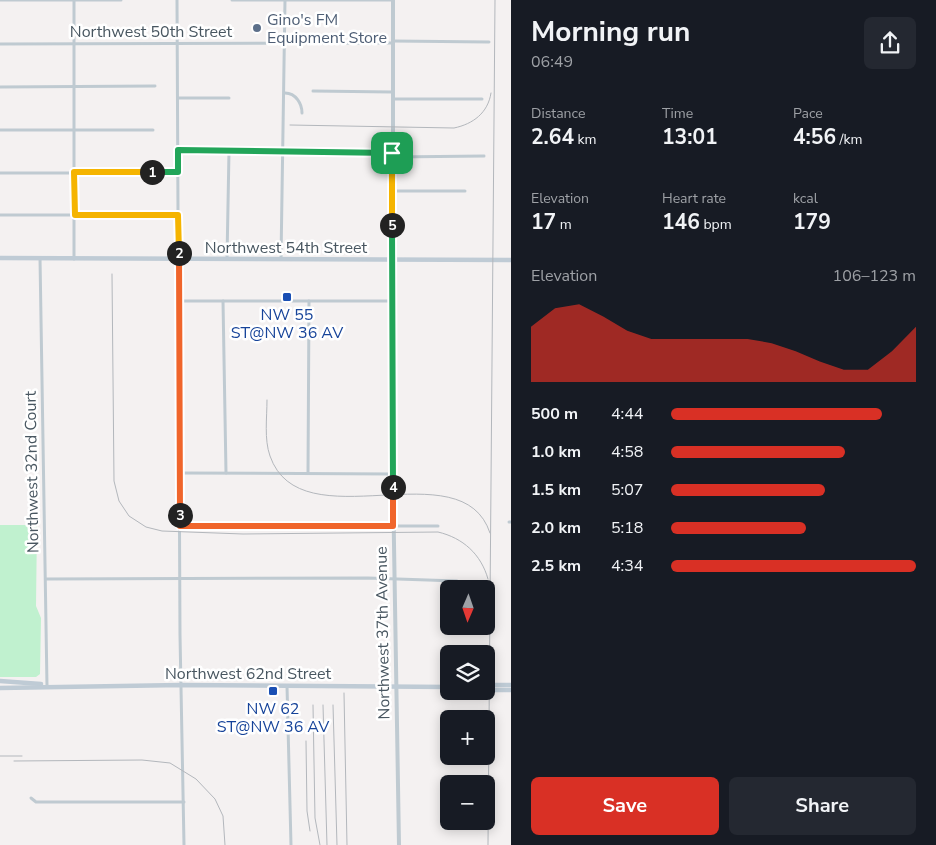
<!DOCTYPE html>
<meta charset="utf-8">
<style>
body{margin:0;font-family:"Nunito Sans",sans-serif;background:#242831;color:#f1f3f6;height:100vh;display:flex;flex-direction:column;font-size:19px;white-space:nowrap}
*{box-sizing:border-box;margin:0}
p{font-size:16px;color:#9ea1a6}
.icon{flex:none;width:28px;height:28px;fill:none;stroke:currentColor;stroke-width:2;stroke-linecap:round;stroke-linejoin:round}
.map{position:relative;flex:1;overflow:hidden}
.details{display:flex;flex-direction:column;background:#171b24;width:425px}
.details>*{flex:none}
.needle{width:32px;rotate:182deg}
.controls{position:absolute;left:440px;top:580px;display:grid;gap:10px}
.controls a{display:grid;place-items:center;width:55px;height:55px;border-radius:8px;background:#171b24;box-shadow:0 2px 12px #0003;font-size:25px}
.pin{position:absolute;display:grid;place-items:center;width:42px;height:42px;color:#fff;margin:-21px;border-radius:10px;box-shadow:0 2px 8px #0006}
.km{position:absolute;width:25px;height:25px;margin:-12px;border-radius:50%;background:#222;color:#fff;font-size:14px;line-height:25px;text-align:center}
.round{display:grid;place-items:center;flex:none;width:52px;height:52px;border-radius:8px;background:#242831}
.overview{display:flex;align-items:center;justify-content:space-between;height:85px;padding:0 20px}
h1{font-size:28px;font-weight:700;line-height:38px}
.stats{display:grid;grid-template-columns:repeat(3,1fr);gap:8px;height:85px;padding:5px 20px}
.stats div{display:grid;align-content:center}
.stats b{font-size:21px;font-weight:700}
.stats small{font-size:14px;font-weight:400}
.stats p{font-size:14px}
.chart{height:140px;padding:10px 20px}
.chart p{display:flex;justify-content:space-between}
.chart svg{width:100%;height:90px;margin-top:5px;fill:#d93025;opacity:.7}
.primary-button{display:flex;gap:10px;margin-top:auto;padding:10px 20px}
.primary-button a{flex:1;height:58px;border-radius:8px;background:#d93025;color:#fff;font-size:20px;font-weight:700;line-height:58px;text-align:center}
.primary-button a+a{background:#242831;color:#f1f3f6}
ul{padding:0 20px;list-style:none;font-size:16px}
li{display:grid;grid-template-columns:80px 60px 1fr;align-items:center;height:38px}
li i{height:12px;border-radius:6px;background:#d93025}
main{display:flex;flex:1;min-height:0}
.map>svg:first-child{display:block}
</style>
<main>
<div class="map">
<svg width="511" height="845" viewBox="0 0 511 845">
<rect width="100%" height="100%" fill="#f4f1f1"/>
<path fill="#c0f1cf" d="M 0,525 L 37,525 L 36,606 L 41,618 L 40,674 L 36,677 L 0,677 Z"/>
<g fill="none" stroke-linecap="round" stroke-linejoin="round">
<g stroke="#bfcad1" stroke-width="3">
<path d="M 0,0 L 121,0"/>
<path d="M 74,0 L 74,259"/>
<path d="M 177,0 L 180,635 L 184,845"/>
<path d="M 232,0 L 393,0"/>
<path d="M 393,41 L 489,42"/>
<path d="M 0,44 L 392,43"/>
<path d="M 0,87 L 155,86"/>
<path d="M 313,91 L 392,92"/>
<path d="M 285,93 C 296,93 302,104 302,113"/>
<path d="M 178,98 L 229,98"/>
<path d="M 393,99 L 482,99"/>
<path d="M 0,130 L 153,130"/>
<path d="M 178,150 L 392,153"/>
<path d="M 393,157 L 484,156"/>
<path d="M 0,173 L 178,173"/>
<path d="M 392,191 L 465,191"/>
<path d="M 0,215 L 178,215"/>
<path d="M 40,258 L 47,686"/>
<path d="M 227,259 L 229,151"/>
<path d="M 281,259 L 285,0"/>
<path d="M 179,301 L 392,301"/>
<path d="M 223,301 L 226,473"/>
<path d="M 180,473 L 393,474"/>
<path d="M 308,473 L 309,301"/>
<path d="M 509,522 L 511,522"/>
<path d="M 180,526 L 438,526"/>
<path d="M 46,579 L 368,578 L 457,581"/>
<path d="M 287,686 L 291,845"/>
<path d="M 31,798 L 36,802 L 184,802"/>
</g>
<path stroke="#bfcad1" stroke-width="4" d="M 393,0 L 393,484 L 399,845"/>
<g stroke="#bfcbd5" stroke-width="4.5">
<path d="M 0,258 L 511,260"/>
<path d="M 0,681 L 41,684"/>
<path d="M 486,685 L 511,685"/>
<path d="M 0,688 L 181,685 L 449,687"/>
<path d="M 486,690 L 511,690"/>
</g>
<g stroke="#b3b7bc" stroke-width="1">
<path d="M 290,125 L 454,128 C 473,124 488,113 491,93"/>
<path d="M 112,274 L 114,481 L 119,501 L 129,516 L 146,527 L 162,531 L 243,534 L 438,532 C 463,538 481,554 488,579"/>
<path d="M 267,400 C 267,418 264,439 270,456 C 301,544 462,447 490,533"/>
<path d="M 344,693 L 347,845"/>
<path d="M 313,705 L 315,818 L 320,845"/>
<path d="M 323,705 L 327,845"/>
<path d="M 333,705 L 337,845"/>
<path d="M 306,741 L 307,811 L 310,831"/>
<path d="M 0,756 L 22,756"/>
<path d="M 14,761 L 142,760 L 170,763 L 196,779 L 215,799 L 223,816 L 225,845"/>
<path d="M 488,845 L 495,0"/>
</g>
</g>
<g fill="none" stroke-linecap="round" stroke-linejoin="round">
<g stroke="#fff" stroke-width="10">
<path id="split-1" d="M 152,172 L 178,172 L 178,150 L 392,153"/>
</g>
<g stroke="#fff" stroke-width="10">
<path id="split-2" d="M 152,172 L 74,172 L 75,215 L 178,215 L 179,253"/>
</g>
<g stroke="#fff" stroke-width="10">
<path id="split-3" d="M 179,253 L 180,515"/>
</g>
<g stroke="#fff" stroke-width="10">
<path id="split-4" d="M 180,515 L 180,526 L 393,526 L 393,487"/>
</g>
<g stroke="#fff" stroke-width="10">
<path id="split-5" d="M 392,225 L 393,487"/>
</g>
<g stroke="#fff" stroke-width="10">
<path id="split-6" d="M 392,225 L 392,153"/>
</g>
<use href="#split-1" stroke="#22a559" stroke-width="6"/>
<use href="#split-2" stroke="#f5b400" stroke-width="6"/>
<use href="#split-3" stroke="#f0652b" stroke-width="6"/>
<use href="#split-4" stroke="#f0652b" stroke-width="6"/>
<use href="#split-5" stroke="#22a559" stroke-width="6"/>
<use href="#split-6" stroke="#f5b400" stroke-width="6"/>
</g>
<circle fill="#5c6f8a" stroke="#fff" stroke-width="2" cx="257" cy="28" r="5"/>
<g fill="#1a4fb4" stroke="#fff" stroke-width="2">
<rect x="282" y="292" width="10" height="10" rx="2.5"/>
<rect x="268" y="686" width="10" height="10" rx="2.5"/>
</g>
<g text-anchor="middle" stroke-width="5" stroke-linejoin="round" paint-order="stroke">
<g font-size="16" fill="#4e5e75" stroke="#fff" text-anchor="start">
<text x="267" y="25">Gino's FM<tspan x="267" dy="18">Equipment Store</tspan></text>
</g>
<g font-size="16" fill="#485660" stroke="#fff">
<text x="151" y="37">Northwest 50th Street</text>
<text x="286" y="253">Northwest 54th Street</text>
<text transform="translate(31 472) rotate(-91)" y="6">Northwest 32nd Court</text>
<text transform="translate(382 633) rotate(-91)" y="6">Northwest 37th Avenue</text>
<text x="248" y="679">Northwest 62nd Street</text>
</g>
<g font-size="16" fill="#164399" stroke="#fff">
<text x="287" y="320">NW 55<tspan x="287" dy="18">ST@NW 36 AV</tspan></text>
<text x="273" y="714">NW 62<tspan x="273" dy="18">ST@NW 36 AV</tspan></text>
</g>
</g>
</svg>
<div class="controls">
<a><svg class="needle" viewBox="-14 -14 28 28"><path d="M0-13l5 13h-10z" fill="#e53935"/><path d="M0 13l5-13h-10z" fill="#9ea1a6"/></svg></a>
<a><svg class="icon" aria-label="layers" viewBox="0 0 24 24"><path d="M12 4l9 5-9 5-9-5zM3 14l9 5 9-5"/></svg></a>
<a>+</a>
<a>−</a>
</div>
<div class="pin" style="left:392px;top:153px;background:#1e9e55"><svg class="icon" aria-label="arrive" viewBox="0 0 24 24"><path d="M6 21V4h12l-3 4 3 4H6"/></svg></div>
<b class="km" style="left:152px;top:172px">1</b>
<b class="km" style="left:179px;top:253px">2</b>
<b class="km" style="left:180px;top:515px">3</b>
<b class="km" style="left:393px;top:487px">4</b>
<b class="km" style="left:392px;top:225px">5</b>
</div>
<section class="details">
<div class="overview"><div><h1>Morning run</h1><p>06:49</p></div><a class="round"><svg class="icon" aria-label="share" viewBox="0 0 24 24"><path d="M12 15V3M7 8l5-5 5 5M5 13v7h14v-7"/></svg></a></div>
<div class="stats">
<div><p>Distance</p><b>2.64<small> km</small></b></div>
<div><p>Time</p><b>13:01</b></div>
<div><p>Pace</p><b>4:56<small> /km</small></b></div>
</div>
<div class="stats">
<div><p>Elevation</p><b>17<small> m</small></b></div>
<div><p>Heart rate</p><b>146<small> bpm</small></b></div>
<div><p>kcal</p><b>179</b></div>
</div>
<div class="chart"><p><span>Elevation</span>106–123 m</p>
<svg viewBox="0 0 160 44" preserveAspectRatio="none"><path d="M0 44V17L10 8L20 6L30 12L40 19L50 23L60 23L70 23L80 23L90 23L100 25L110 29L120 34L130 38L140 38L150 29L160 17V44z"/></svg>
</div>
<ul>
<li><b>500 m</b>4:44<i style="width:86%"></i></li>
<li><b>1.0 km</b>4:58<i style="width:71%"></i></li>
<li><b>1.5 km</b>5:07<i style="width:63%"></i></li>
<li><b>2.0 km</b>5:18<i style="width:55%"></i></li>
<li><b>2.5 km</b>4:34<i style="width:100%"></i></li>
</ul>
<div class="primary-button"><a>Save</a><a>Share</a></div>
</section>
</main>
